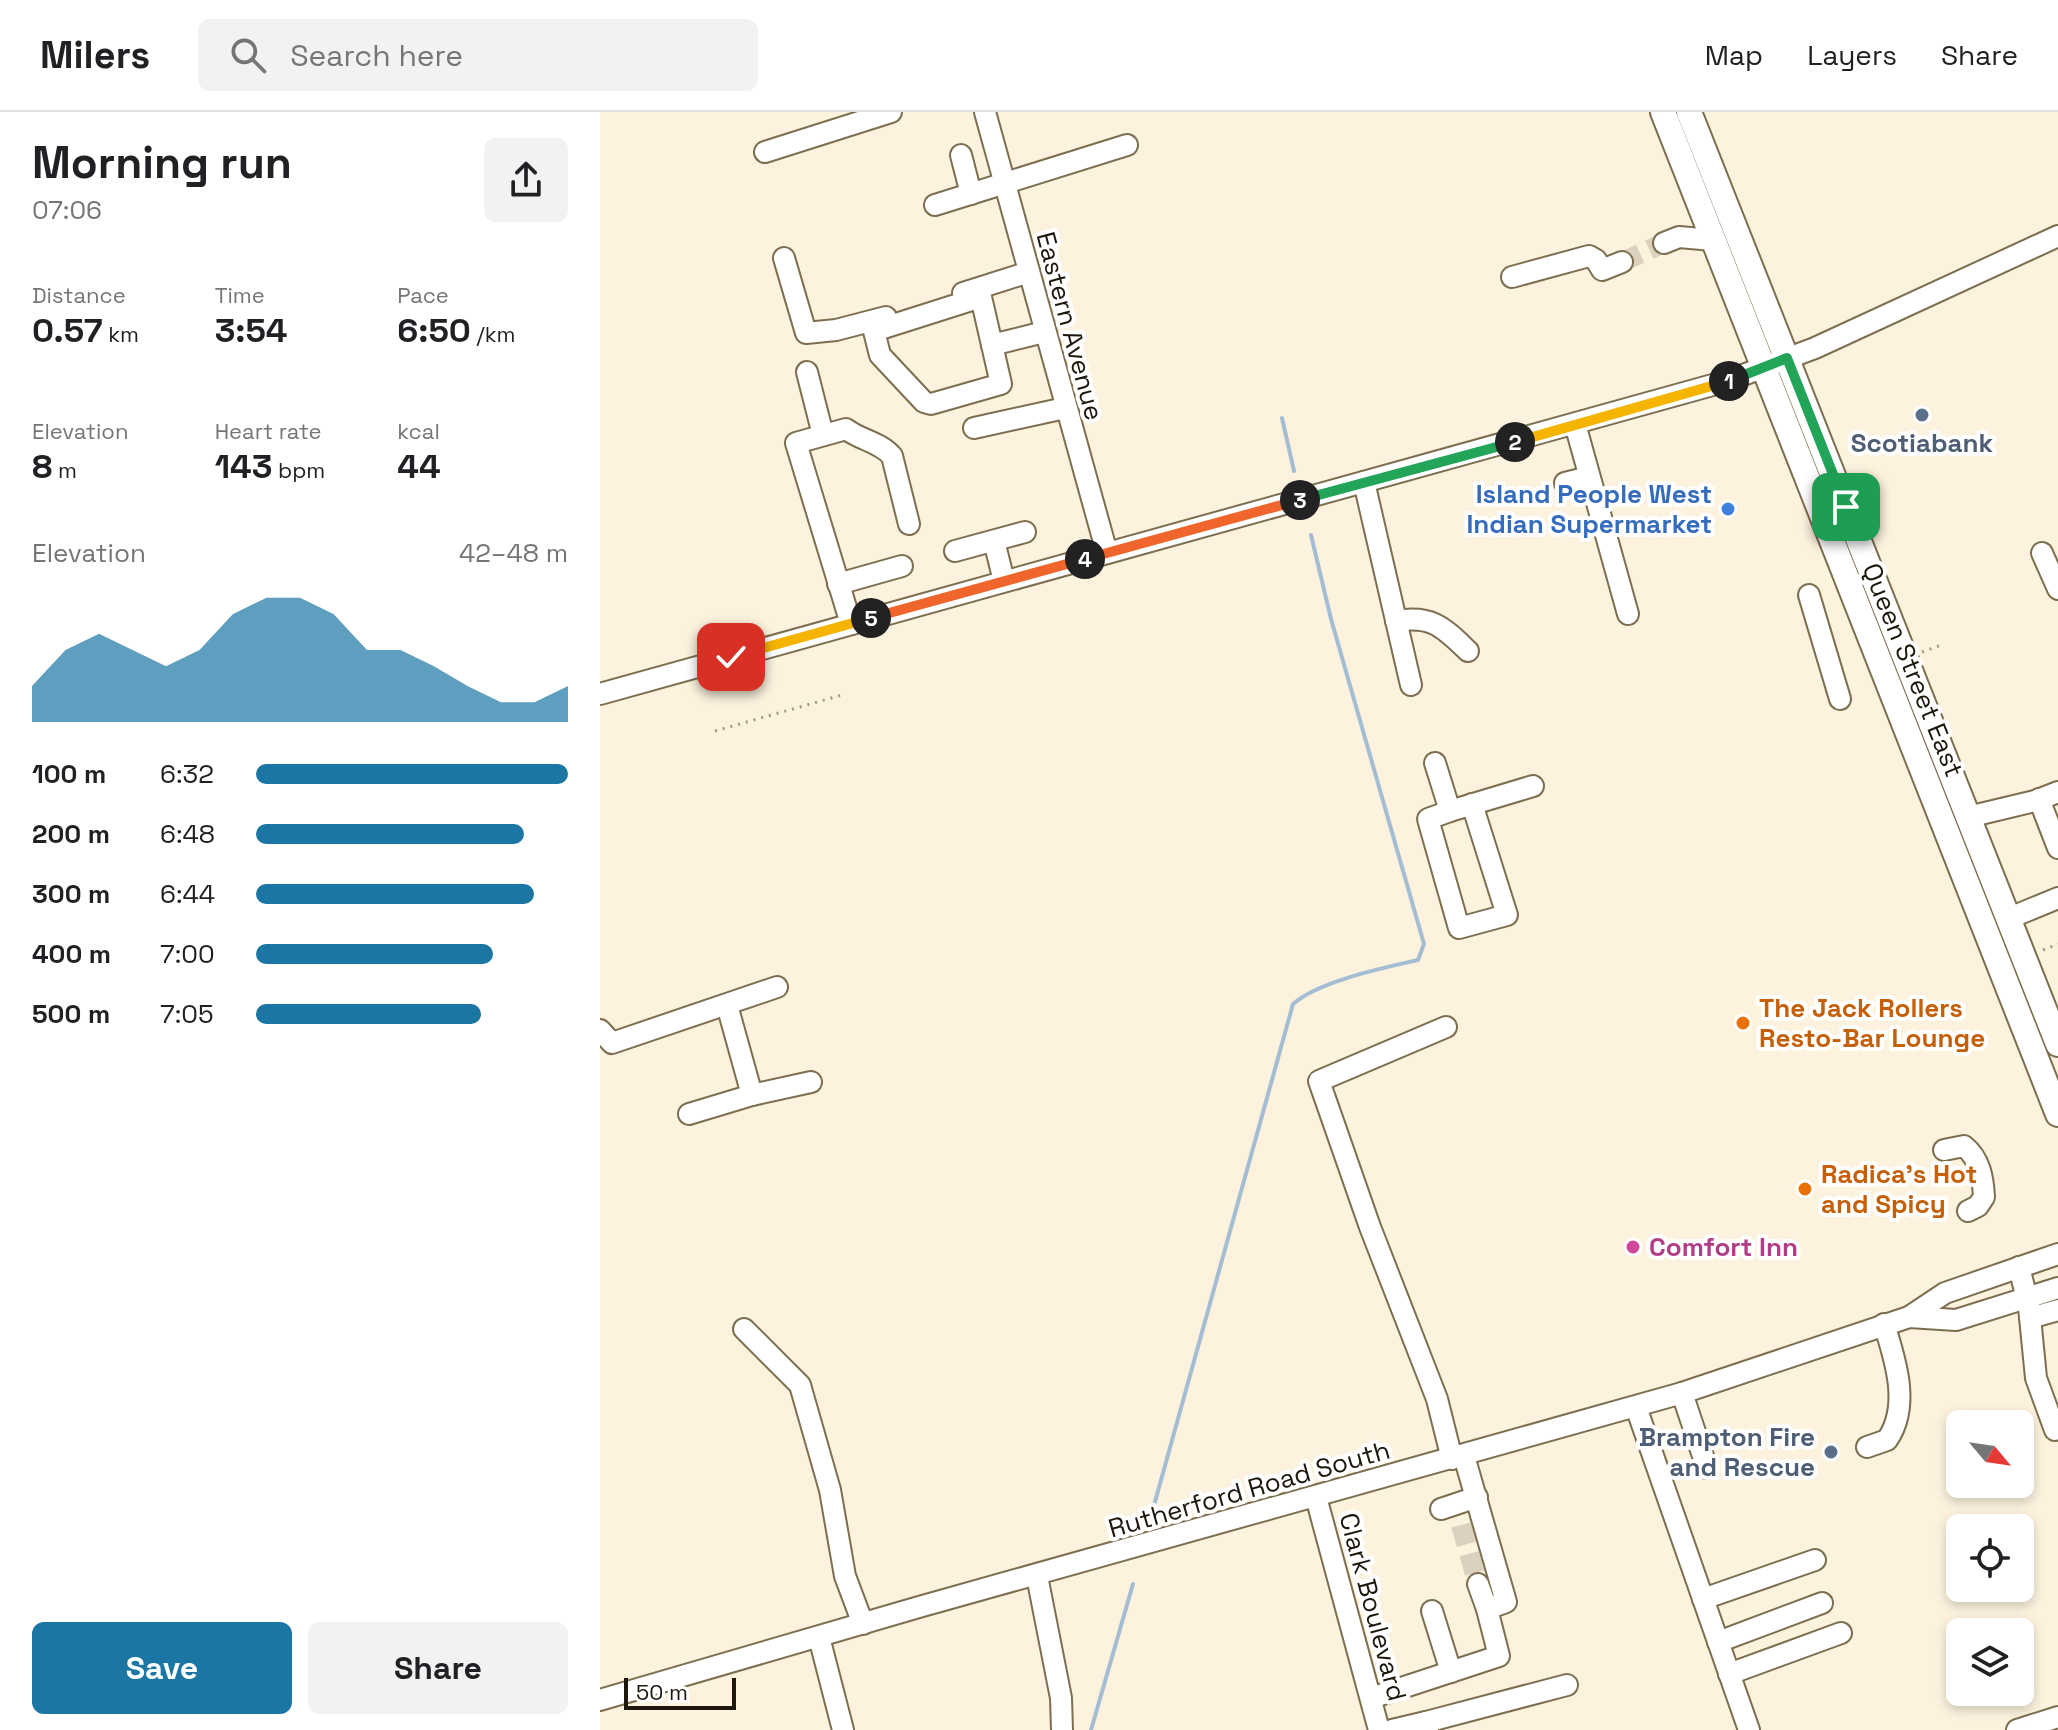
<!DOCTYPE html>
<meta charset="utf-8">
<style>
body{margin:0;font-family:"Space Grotesk",sans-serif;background:#f2f2f2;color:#202124;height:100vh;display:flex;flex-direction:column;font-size:30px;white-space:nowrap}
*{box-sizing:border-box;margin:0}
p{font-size:26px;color:#757577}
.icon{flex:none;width:44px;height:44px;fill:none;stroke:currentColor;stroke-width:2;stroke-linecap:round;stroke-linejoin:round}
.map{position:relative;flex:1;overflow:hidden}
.sheet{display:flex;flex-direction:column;background:#fff;width:600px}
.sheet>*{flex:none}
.needle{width:52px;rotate:119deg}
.fabs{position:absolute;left:1346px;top:1298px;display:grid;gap:16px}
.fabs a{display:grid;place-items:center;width:88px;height:88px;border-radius:12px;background:#fff;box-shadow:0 4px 12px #0003;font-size:40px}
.scale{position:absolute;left:24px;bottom:20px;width:112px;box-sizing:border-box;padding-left:8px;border:4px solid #1d170b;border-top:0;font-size:22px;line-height:28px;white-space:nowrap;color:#1d170b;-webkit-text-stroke:6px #fff;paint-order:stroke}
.pin{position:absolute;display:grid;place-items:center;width:68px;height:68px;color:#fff;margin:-34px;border-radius:16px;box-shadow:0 4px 12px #0006}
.km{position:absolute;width:40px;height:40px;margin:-20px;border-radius:50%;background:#222;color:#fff;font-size:22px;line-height:40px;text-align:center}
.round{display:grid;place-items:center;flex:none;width:84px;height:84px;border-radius:12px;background:#f2f2f2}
.head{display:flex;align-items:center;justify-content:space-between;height:136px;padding:0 32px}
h1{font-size:44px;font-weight:800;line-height:60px}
.stats{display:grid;grid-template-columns:repeat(3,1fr);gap:12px;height:136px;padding:8px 32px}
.stats div{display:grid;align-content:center}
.stats b{font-size:34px;font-weight:800}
.stats small{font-size:22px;font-weight:400}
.stats p{font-size:22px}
.chart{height:224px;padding:16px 32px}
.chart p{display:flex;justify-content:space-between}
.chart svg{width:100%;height:144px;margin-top:8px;fill:#1b76a4;opacity:.7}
.cta{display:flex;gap:16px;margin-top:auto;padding:16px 32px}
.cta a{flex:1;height:92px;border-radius:12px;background:#1b76a4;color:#fff;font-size:32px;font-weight:800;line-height:92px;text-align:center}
.cta a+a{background:#f2f2f2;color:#202124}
ul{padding:0 32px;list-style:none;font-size:26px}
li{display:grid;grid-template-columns:128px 96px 1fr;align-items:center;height:60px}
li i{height:20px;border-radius:10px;background:#1b76a4}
header{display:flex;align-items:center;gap:48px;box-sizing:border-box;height:112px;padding:0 40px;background:#fff;border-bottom:2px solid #e0e0e0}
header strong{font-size:38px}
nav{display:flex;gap:44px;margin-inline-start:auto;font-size:28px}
.search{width:560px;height:72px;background:#f2f2f2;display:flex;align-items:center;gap:20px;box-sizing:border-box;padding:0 28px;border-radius:12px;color:#757577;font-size:30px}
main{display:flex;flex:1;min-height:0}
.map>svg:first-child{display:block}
</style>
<header>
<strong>Milers</strong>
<div class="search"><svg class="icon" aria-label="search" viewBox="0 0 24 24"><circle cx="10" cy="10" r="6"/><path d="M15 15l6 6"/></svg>Search here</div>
<nav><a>Map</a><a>Layers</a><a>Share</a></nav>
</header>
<main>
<section class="sheet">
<div class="head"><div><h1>Morning run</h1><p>07:06</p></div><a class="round"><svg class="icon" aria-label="share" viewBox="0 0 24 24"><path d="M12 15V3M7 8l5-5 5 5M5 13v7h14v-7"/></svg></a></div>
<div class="stats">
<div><p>Distance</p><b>0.57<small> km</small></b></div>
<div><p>Time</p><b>3:54</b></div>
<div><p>Pace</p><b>6:50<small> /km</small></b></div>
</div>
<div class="stats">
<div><p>Elevation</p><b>8<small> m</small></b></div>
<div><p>Heart rate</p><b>143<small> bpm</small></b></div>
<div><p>kcal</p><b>44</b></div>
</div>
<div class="chart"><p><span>Elevation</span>42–48 m</p>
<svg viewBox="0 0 160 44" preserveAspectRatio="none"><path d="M0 44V33L10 22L20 17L30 22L40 27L50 22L60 11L70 6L80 6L90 11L100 22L110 22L120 27L130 33L140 38L150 38L160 33V44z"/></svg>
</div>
<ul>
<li><b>100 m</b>6:32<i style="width:100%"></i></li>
<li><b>200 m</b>6:48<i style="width:86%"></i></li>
<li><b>300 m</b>6:44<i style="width:89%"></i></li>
<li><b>400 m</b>7:00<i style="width:76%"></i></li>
<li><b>500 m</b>7:05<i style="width:72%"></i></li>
</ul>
<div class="cta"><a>Save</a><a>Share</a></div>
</section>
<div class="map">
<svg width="1458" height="1618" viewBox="0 0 1458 1618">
<rect width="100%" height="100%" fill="#fcf2de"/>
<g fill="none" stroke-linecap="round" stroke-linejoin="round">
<g stroke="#a5bdd3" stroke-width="4">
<path d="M 682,306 L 694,359"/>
<path d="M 553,1397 L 693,892 C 719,869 783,856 818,848 L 824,832 L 731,507 L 711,423"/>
<path d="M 491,1618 L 533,1472"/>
</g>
<g stroke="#dbd1be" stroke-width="20" stroke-dasharray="20 10" stroke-linecap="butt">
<path d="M 1022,150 L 1064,131"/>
<path d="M 861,1413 L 878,1472"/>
</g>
<g stroke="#7d6e50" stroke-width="24">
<g id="minor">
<path d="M 385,0 L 507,441"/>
<path d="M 165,40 L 291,0"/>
<path d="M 361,43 L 371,82"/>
<path d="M 335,93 L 527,33"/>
<path d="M 1064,131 L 1079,125 L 1113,128"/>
<path d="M 184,146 L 206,221 L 236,218 L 286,205"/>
<path d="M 912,165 L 989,144 L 996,148 L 1002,158 L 1022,150"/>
<path d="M 363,181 L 429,160"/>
<path d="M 381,185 L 401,272 L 331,292 L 324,290 L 280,243 L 274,219 Z"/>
<path d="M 392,233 L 444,220"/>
<path d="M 207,260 L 223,323"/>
<path d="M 975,312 L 1028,502"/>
<path d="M 374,316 L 465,296"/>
<path d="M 764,370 L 811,573"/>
<path d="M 965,371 L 989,365"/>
<path d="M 394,429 L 404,469"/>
<path d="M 355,439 L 425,420"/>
<path d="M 1442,441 L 1458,477"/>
<path d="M 238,472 L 302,454"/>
<path d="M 1209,483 L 1240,587"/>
<path d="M 796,509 C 832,503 843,515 868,539"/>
<path d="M 251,512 L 196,331 L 246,317 C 260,328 280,330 292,344 L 309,412"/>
<path d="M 0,582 L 1127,269 L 1215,236 L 1458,124"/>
<path d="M 835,651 L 850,699 L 933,674"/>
<path d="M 1439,687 L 1458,736"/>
<path d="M 850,699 L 828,707 L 859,816 L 907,803 L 872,692"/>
<path d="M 1368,705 L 1435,689 L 1458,680"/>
<path d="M 1407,807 L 1458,786"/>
<path d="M 846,915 L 719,969 L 770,1115 L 837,1287 L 852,1347"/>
<path d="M 0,918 L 12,931 L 177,875"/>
<path d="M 152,983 L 211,970"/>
<path d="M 89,1002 L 152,983 L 127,893"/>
<path d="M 1344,1038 L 1364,1034 C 1380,1047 1383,1066 1384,1085 L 1378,1094 L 1368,1099"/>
<path d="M 1419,1155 L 1429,1195 L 1436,1266 L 1455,1318"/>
<path d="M 1309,1205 L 1356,1208 L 1458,1176"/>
<path d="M 1430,1206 L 1458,1198"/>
<path d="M 144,1217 L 200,1273 L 230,1378 L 245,1464 L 263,1512"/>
<path d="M 1082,1281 L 1107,1356"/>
<path d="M 1036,1295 L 1149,1618"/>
<path d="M 1267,1335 L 1287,1328 C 1311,1294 1295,1247 1284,1212"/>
<path d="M 716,1385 L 779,1618"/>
<path d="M 841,1397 L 877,1385"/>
<path d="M 437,1464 L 461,1586 L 462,1618"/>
<path d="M 878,1472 L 887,1497"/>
<path d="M 1103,1487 L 1215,1448"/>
<path d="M 832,1499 L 851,1560"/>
<path d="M 219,1525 L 243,1618"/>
<path d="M 1118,1530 L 1222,1491"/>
<path d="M 1129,1562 L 1241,1521"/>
<path d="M 771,1586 L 899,1544 L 887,1497 L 906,1490 L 864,1344"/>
<path d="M 0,1588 L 319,1495 L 1082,1281 L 1309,1205 L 1345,1181 L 1458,1142"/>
<path d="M 826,1610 L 967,1573"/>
<path d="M 792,1618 L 826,1610 L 828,1618"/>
<path d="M 1417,1618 L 1458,1605"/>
</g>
</g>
<g stroke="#7d6e50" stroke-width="28">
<g id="major">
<path d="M 1063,0 L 1458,1002"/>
<path d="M 1089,0 L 1458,932"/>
</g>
</g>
<g stroke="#a09887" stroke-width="3" stroke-dasharray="2 6" stroke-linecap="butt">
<path d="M 1322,540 L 1344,532"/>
<path d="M 115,619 L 242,583"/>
<path d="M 1443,838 L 1458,832"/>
</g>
<use href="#minor" stroke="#fff" stroke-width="20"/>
<use href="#major" stroke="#fff" stroke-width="24"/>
</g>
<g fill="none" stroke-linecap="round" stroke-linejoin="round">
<g stroke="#fff" stroke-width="16">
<path id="split-1" d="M 1129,269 L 1187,246 L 1246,395"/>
</g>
<g stroke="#fff" stroke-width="16">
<path id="split-2" d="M 915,330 L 1129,269"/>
</g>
<g stroke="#fff" stroke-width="16">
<path id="split-3" d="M 700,388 L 915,330"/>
</g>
<g stroke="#fff" stroke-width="16">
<path id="split-4" d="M 485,447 L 700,388"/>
</g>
<g stroke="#fff" stroke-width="16">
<path id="split-5" d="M 271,506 L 485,447"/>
</g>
<g stroke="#fff" stroke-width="16">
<path id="split-6" d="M 131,545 L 271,506"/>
</g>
<use href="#split-1" stroke="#22a559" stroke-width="10"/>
<use href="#split-2" stroke="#f5b400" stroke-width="10"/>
<use href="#split-3" stroke="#22a559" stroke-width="10"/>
<use href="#split-4" stroke="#f0652b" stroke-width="10"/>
<use href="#split-5" stroke="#f0652b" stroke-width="10"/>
<use href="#split-6" stroke="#f5b400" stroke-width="10"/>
</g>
<g fill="#5c6f8a" stroke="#fff" stroke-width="3">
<circle cx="1322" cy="303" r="8"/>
<circle cx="1231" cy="1340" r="8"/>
</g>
<circle fill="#3f7fe0" stroke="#fff" stroke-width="3" cx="1128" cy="397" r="8"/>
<g fill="#e8710a" stroke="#fff" stroke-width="3">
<circle cx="1143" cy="911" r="8"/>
<circle cx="1205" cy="1077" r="8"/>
</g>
<circle fill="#d1479c" stroke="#fff" stroke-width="3" cx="1033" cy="1135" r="8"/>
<g text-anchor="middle" stroke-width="8" stroke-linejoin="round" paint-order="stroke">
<g font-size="26" fill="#1d170b" stroke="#fff">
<text transform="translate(470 214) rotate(75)" y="9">Eastern Avenue</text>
<text transform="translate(1313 558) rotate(68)" y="9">Queen Street East</text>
<text transform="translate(649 1377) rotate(-16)" y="9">Rutherford Road South</text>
<text transform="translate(773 1495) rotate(75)" y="9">Clark Boulevard</text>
</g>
<g font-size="26" font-weight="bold" fill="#4e5e75" stroke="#fff">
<text x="1322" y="340">Scotiabank</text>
<text x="1215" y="1334" text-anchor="end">Brampton Fire<tspan x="1215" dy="30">and Rescue</tspan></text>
</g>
<g font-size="26" font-weight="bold" fill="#366cbe" stroke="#fff" text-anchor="end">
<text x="1112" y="391">Island People West<tspan x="1112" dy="30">Indian Supermarket</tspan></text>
</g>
<g font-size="26" font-weight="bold" fill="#c56008" stroke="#fff" text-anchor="start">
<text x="1159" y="905">The Jack Rollers<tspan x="1159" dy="30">Resto-Bar Lounge</tspan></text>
<text x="1221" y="1071">Radica's Hot<tspan x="1221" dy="30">and Spicy</tspan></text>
</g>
<g font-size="26" font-weight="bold" fill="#b23c85" stroke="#fff" text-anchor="start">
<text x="1049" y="1144">Comfort Inn</text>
</g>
</g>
</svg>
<div class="fabs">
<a><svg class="needle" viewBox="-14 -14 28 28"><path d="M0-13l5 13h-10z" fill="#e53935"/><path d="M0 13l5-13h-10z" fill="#757577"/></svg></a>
<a><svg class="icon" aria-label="locate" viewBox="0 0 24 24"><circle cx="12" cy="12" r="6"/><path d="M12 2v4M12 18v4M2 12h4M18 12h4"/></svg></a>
<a><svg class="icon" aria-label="layers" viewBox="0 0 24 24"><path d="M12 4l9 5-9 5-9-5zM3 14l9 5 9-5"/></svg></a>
</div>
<div class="scale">50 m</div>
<div class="pin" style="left:1246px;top:395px;background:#1e9e55"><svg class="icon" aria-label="arrive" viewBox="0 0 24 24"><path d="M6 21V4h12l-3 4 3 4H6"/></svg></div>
<div class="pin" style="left:131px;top:545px;background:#d93025"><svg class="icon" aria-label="check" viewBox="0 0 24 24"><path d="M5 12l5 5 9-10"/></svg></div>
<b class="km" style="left:1129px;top:269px">1</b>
<b class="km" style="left:915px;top:330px">2</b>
<b class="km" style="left:700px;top:388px">3</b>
<b class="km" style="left:485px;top:447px">4</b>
<b class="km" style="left:271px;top:506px">5</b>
</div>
</main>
